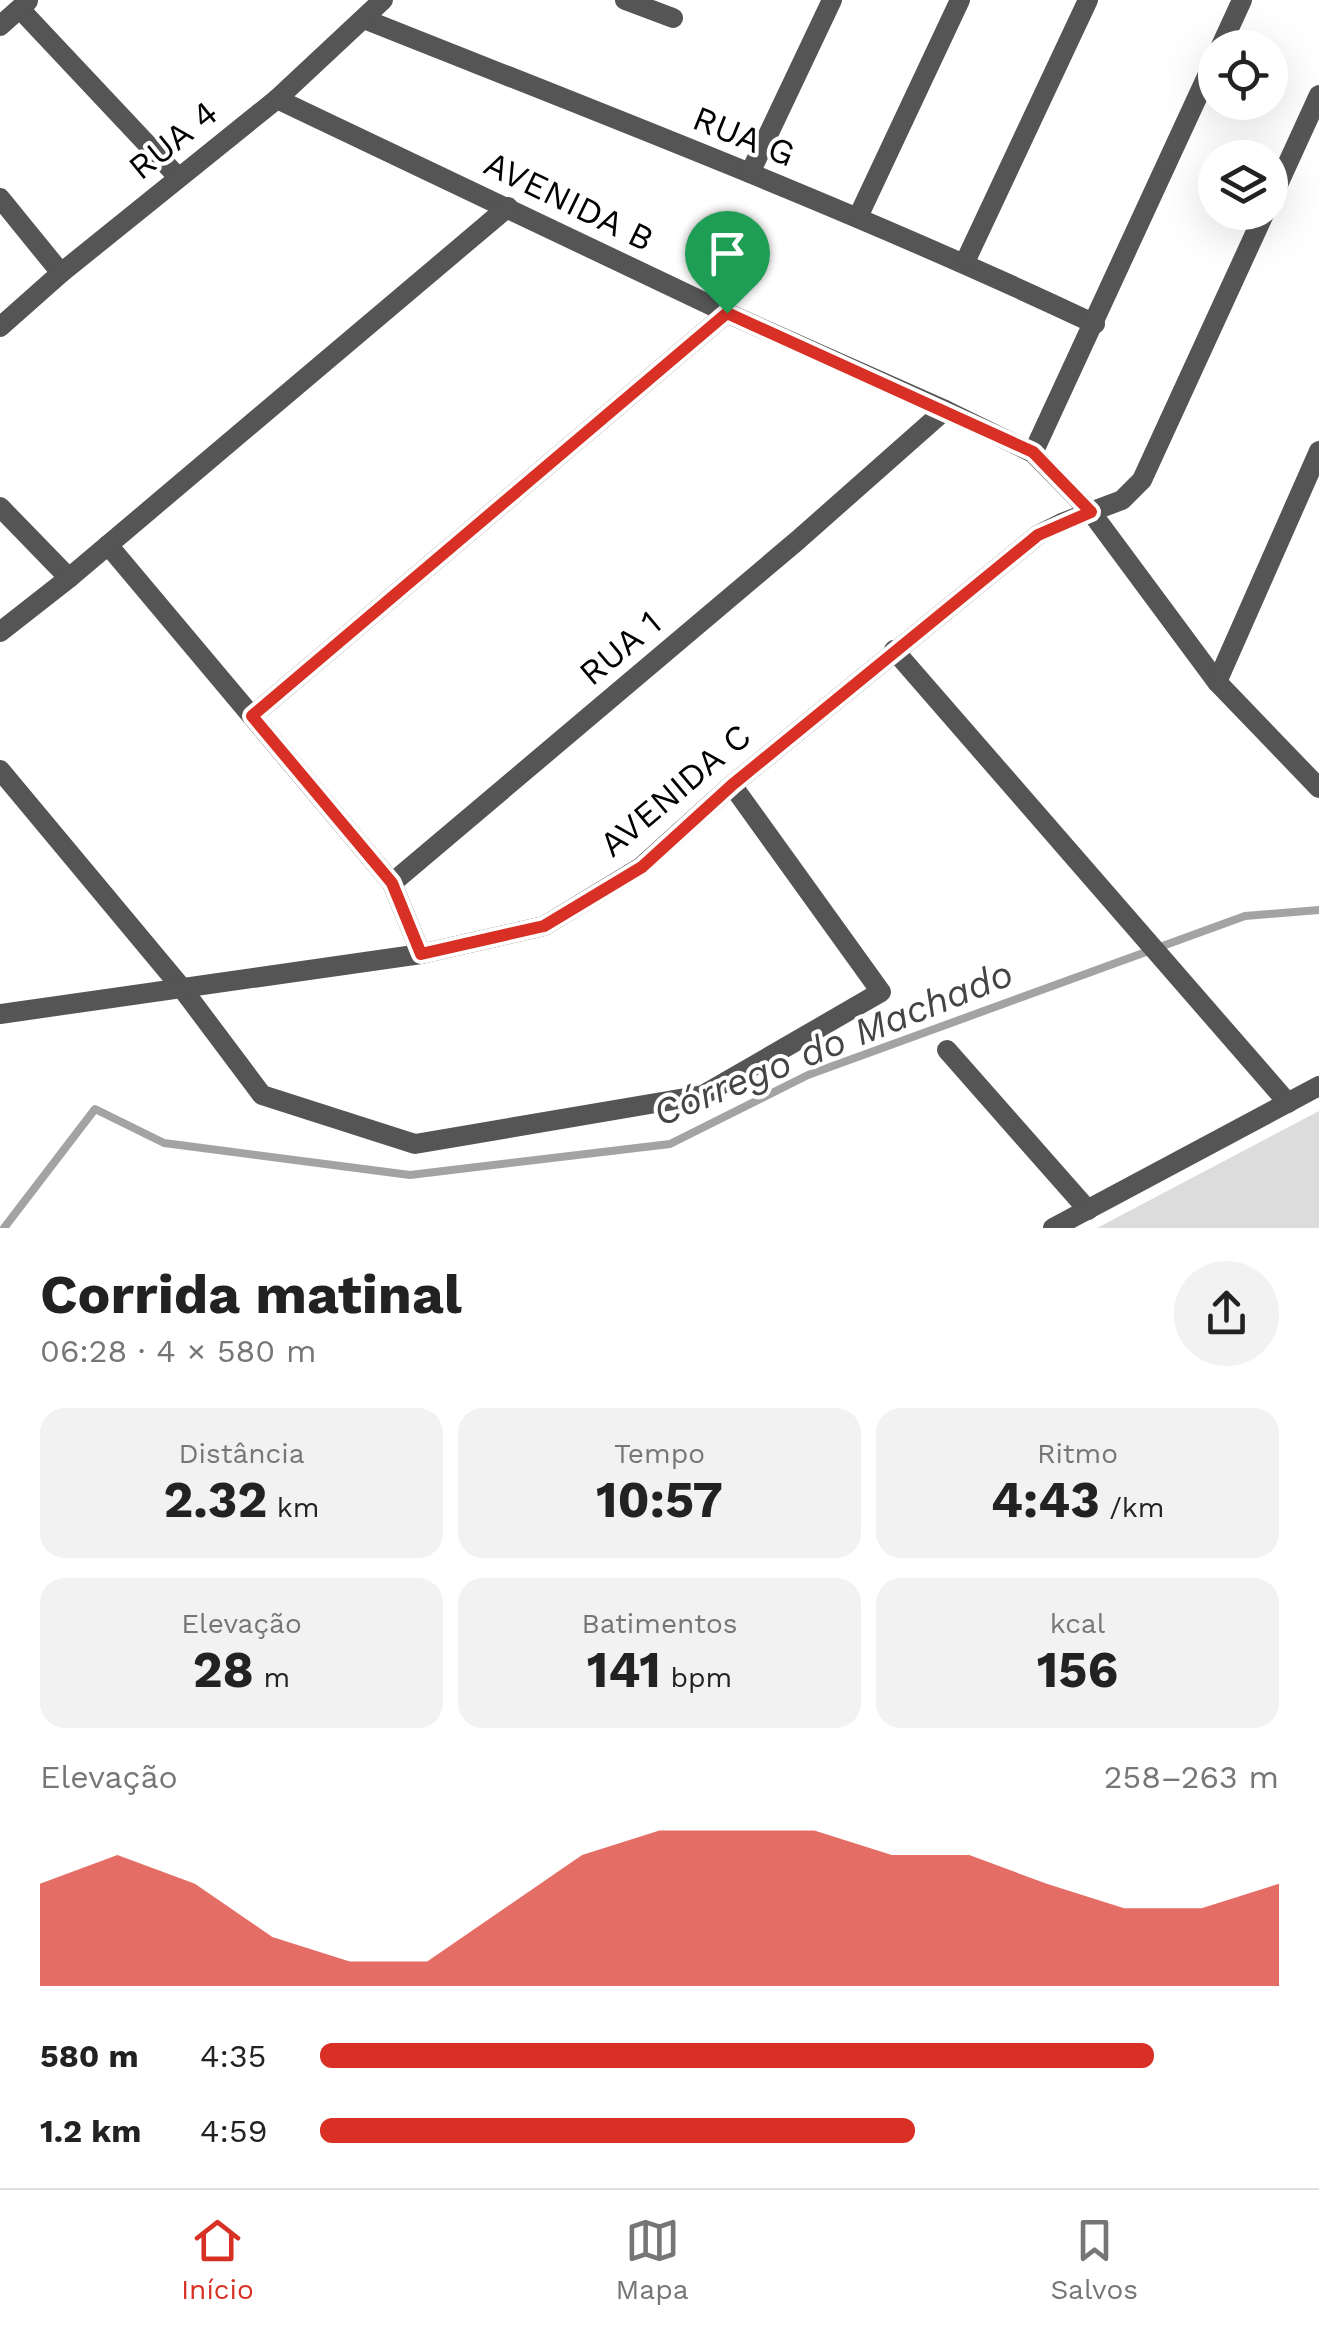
<!DOCTYPE html>
<html lang="pt">
<meta charset="utf-8">
<style>
body{margin:0;font-family:"Work Sans",sans-serif;background:#f2f2f2;color:#222;height:100vh;display:flex;flex-direction:column;font-size:38px;white-space:nowrap}
*{box-sizing:border-box;margin:0}
p{font-size:32px;color:#767676}
.icon{flex:none;width:55px;height:55px;fill:none;stroke:currentColor;stroke-width:2;stroke-linecap:round;stroke-linejoin:round}
.map{position:relative;height:1228px;overflow:hidden}
.drawer{display:flex;flex-direction:column;background:#fff;flex:1}
.drawer>*{flex:none}
.buttons{position:absolute;left:1198px;top:30px;display:grid;gap:20px}
.buttons a{display:grid;place-items:center;width:90px;height:90px;border-radius:50%;background:#fff;box-shadow:0 10px 40px #0002;font-size:50px}
.pin{position:absolute;display:grid;place-items:center;width:85px;height:85px;color:#fff;margin:-102px -42px;border-radius:50% 50% 50% 0;rotate:-45deg;box-shadow:0 0 10px #0007}
.pin .icon{rotate:45deg}
.round{display:grid;place-items:center;flex:none;width:105px;height:105px;border-radius:52px;background:#f2f2f2}
.summary{display:flex;align-items:center;justify-content:space-between;height:170px;padding:0 40px}
h1{font-size:55px;font-weight:700;line-height:75px}
.stats{display:grid;grid-template-columns:repeat(3,1fr);gap:15px;height:170px;padding:10px 40px}
.stats div{display:grid;align-content:center;border-radius:25px;background:#f2f2f2;text-align:center}
.stats b{font-size:50px;font-weight:700}
.stats small{font-size:28px;font-weight:400}
.stats p{font-size:28px}
.chart{height:280px;padding:20px 40px}
.chart p{display:flex;justify-content:space-between}
.chart svg{width:100%;height:180px;margin-top:10px;fill:#d93025;opacity:.7}
ul{padding:0 40px;list-style:none;font-size:32px}
li{display:grid;grid-template-columns:160px 120px 1fr;align-items:center;height:75px}
li i{height:25px;border-radius:12px;background:#d93025}
.dock{display:flex;justify-content:space-around;align-items:center;height:140px;border-top:2px solid #e0e0e0;background:#fff;font-size:28px;color:#767676}
.dock a{display:grid;justify-items:center;gap:5px}
.dock .current{color:#d93025}
.map>svg:first-child{display:block}
</style>
<div class="map">
<svg width="1319" height="1228" viewBox="0 0 1319 1228">
<rect width="100%" height="100%" fill="#fff"/>
<path fill="#dcdcdc" d="M 1319,1111 L 1319,1228 L 1097,1228 Z"/>
<g fill="none" stroke-linecap="round" stroke-linejoin="round">
<path stroke="#a3a3a3" stroke-width="8" d="M 4,1228 L 95,1109 L 164,1143 L 410,1175 L 670,1144 L 808,1075 L 1245,916 L 1319,910"/>
<g stroke="#555" stroke-width="20">
<path d="M 625,0 L 673,18"/>
<path d="M 20,9 L 178,177"/>
<path d="M 364,19 C 610,117 856,211 1095,324"/>
<path d="M 0,26 L 28,1"/>
<path d="M 1220,48 L 1242,0"/>
<path d="M 277,99 L 727,313 L 945,410 L 1033,453 L 1091,512 L 1217,682 L 1319,788"/>
<path d="M 750,173 L 832,0"/>
<path d="M 0,198 L 61,273"/>
<path d="M 1270,202 L 1319,95"/>
<path d="M 858,217 L 960,0"/>
<path d="M 965,262 L 1088,0"/>
<path d="M 1033,453 L 1215,59"/>
<path d="M 0,507 L 69,578"/>
<path d="M 108,545 L 392,883 L 421,954"/>
<path d="M 0,632 L 69,578 L 508,207"/>
<path d="M 894,650 L 1288,1103"/>
<path d="M 1217,682 L 1319,451"/>
<path d="M 252,716 L 727,313"/>
<path d="M 0,770 L 181,987 L 262,1095 L 415,1144 L 703,1095 L 881,992 L 732,785"/>
<path d="M 392,883 L 798,540 L 945,410"/>
<path d="M 0,1014 L 421,954 L 544,926 L 641,867 L 732,785 L 1038,535 L 1064,522 L 1122,500 L 1142,480 L 1265,212"/>
<path d="M 947,1050 L 1088,1210"/>
<path d="M 1053,1228 L 1319,1086"/>
</g>
<path stroke="#555" stroke-width="20" d="M 0,327 L 61,273 L 277,99 L 383,0"/>
</g>
<g fill="none" stroke-linecap="round" stroke-linejoin="round">
<g stroke="#fff" stroke-width="20">
<path id="route" d="M 727,313 L 1033,452 L 1091,512 L 1038,535 L 732,785 L 642,867 L 544,926 L 421,954 L 392,883 L 252,716 Z"/>
</g>
<use href="#route" stroke="#d93025" stroke-width="12"/>
</g>
<g text-anchor="middle" stroke-width="8" stroke-linejoin="round" paint-order="stroke">
<g font-size="35" fill="#000" stroke="#fff">
<text transform="translate(744 136) rotate(22)" y="12">RUA G</text>
<text transform="translate(173 140) rotate(-39)" y="12">RUA 4</text>
<text transform="translate(569 201) rotate(26)" y="12">AVENIDA B</text>
<text transform="translate(620 648) rotate(-40)" y="12">RUA 1</text>
<text transform="translate(675 790) rotate(-40)" y="12">AVENIDA C</text>
</g>
<g font-size="38" font-style="italic" fill="#444" stroke="#fff">
<text transform="translate(833 1043) rotate(-22)" y="13">Córrego do Machado</text>
</g>
</g>
</svg>
<div class="buttons">
<a><svg class="icon" aria-label="locate" viewBox="0 0 24 24"><circle cx="12" cy="12" r="6"/><path d="M12 2v4M12 18v4M2 12h4M18 12h4"/></svg></a>
<a><svg class="icon" aria-label="layers" viewBox="0 0 24 24"><path d="M12 4l9 5-9 5-9-5zM3 14l9 5 9-5"/></svg></a>
</div>
<div class="pin" style="left:727px;top:313px;background:#1e9e55"><svg class="icon" aria-label="arrive" viewBox="0 0 24 24"><path d="M6 21V4h12l-3 4 3 4H6"/></svg></div>
</div>
<section class="drawer">
<div class="summary"><div><h1>Corrida matinal</h1><p>06:28 · 4 × 580 m</p></div><a class="round"><svg class="icon" aria-label="share" viewBox="0 0 24 24"><path d="M12 15V3M7 8l5-5 5 5M5 13v7h14v-7"/></svg></a></div>
<div class="stats">
<div><p>Distância</p><b>2.32<small> km</small></b></div>
<div><p>Tempo</p><b>10:57</b></div>
<div><p>Ritmo</p><b>4:43<small> /km</small></b></div>
</div>
<div class="stats">
<div><p>Elevação</p><b>28<small> m</small></b></div>
<div><p>Batimentos</p><b>141<small> bpm</small></b></div>
<div><p>kcal</p><b>156</b></div>
</div>
<div class="chart"><p><span>Elevação</span>258–263 m</p>
<svg viewBox="0 0 160 44" preserveAspectRatio="none"><path d="M0 44V19L10 12L20 19L30 32L40 38L50 38L60 25L70 12L80 6L90 6L100 6L110 12L120 12L130 19L140 25L150 25L160 19V44z"/></svg>
</div>
<ul>
<li><b>580 m</b>4:35<i style="width:87%"></i></li>
<li><b>1.2 km</b>4:59<i style="width:62%"></i></li>
</ul>
</section>
<nav class="dock">
<a class="current"><svg class="icon" aria-label="home" viewBox="0 0 24 24"><path d="M3 11l9-7 9 7M6 9v11h12V9"/></svg>Início</a>
<a><svg class="icon" aria-label="map" viewBox="0 0 24 24"><path d="M3 6l6-2 6 2 6-2v14l-6 2-6-2-6 2zM9 4v14M15 6v14"/></svg>Mapa</a>
<a><svg class="icon" aria-label="saved" viewBox="0 0 24 24"><path d="M7 4h10v16l-5-4-5 4z"/></svg>Salvos</a>
</nav>
